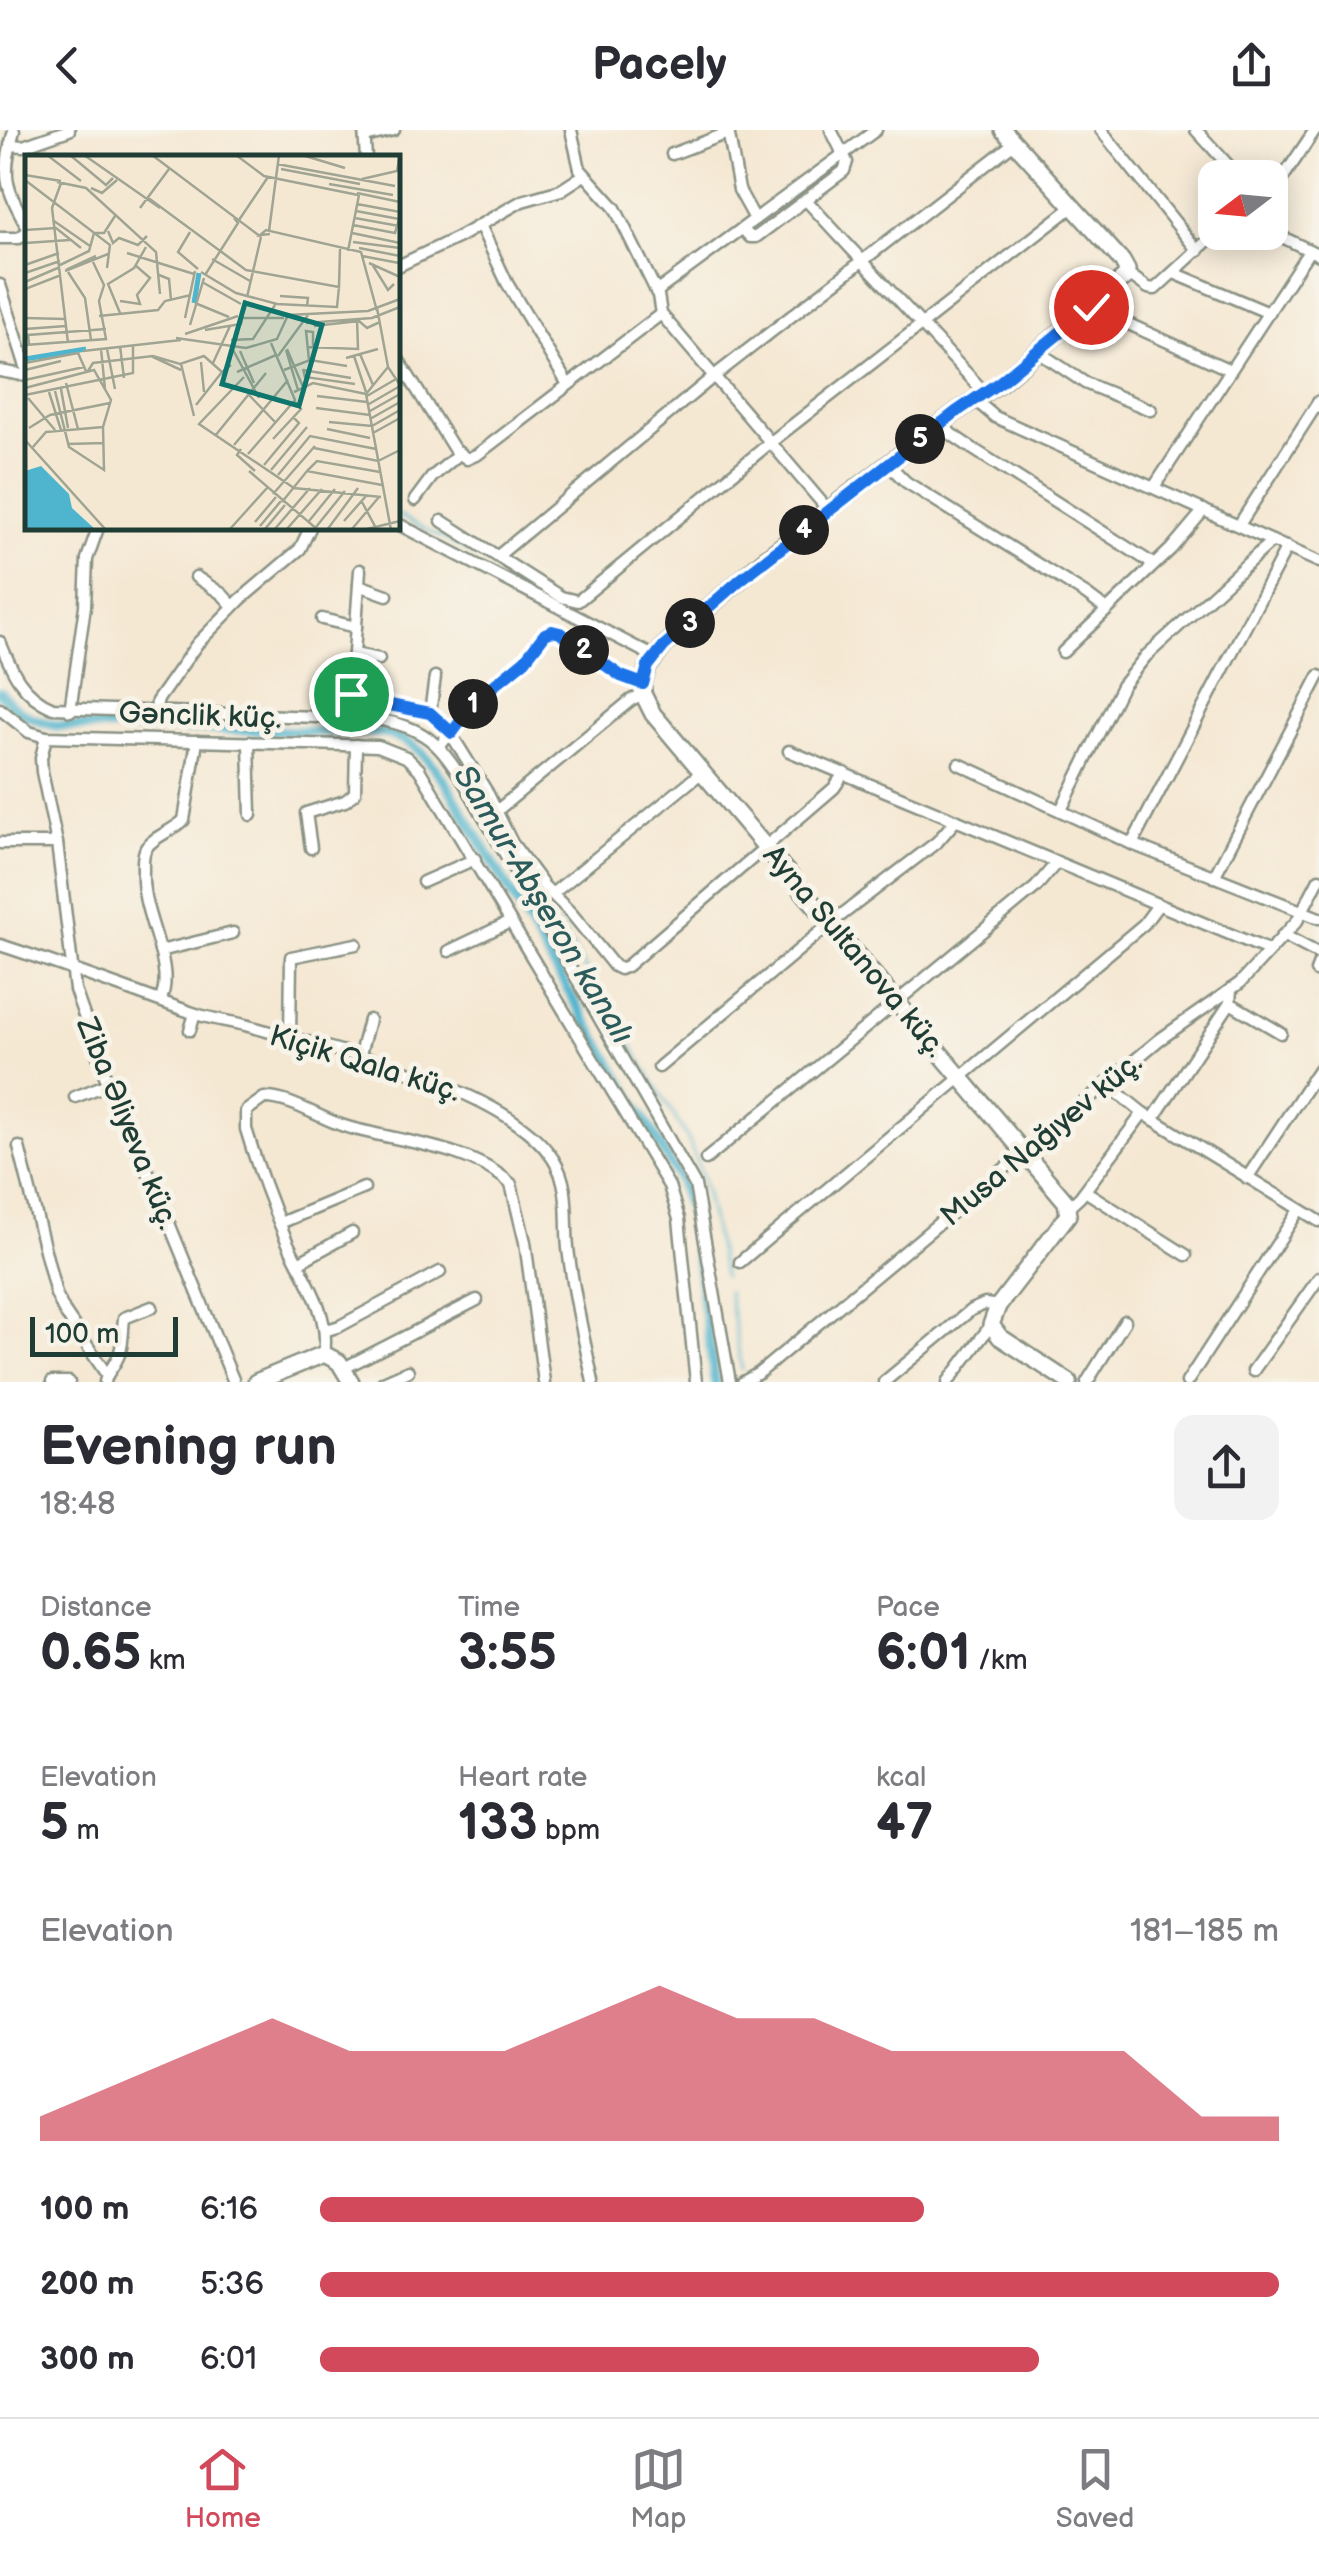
<!DOCTYPE html>
<meta charset="utf-8">
<style>
body{margin:0;font-family:"Balsamiq Sans",sans-serif;background:#f2f2f3;color:#2b2b33;height:100vh;display:flex;flex-direction:column;font-size:38px;white-space:nowrap}
*{box-sizing:border-box;margin:0}
p{font-size:32px;color:#7c7c81}
.icon{flex:none;width:55px;height:55px;fill:none;stroke:currentColor;stroke-width:2;stroke-linecap:round;stroke-linejoin:round}
.map{position:relative;height:1252px;overflow:hidden}
.details{display:flex;flex-direction:column;background:#fff;flex:1}
.details>*{flex:none}
.needle{width:65px;rotate:254deg}
.buttons{position:absolute;left:1198px;top:30px;display:grid;gap:20px}
.buttons a{display:grid;place-items:center;width:90px;height:90px;border-radius:20px;background:#fff;box-shadow:0 5px 25px #0003;font-size:50px}
.scale{position:absolute;left:30px;bottom:25px;width:148px;box-sizing:border-box;padding-left:10px;border:5px solid #1f3d34;border-top:0;font-size:28px;line-height:35px;white-space:nowrap;color:#1f3d34;-webkit-text-stroke:8px #f7f3e8;paint-order:stroke}
.pin{position:absolute;display:grid;place-items:center;width:85px;height:85px;color:#fff;margin:-42px;border:5px solid #fff;border-radius:50%;box-shadow:0 2px 10px #0007}
.km{position:absolute;width:50px;height:50px;margin:-25px;border-radius:50%;background:#222;color:#fff;font-size:28px;line-height:50px;text-align:center}
.round{display:grid;place-items:center;flex:none;width:105px;height:105px;border-radius:20px;background:#f2f2f3}
.overview{display:flex;align-items:center;justify-content:space-between;height:170px;padding:0 40px}
h1{font-size:55px;font-weight:700;line-height:75px}
.metrics{display:grid;grid-template-columns:repeat(3,1fr);gap:15px;height:170px;padding:10px 40px}
.metrics div{display:grid;align-content:center}
.metrics b{font-size:50px;font-weight:700}
.metrics small{font-size:28px;font-weight:400}
.metrics p{font-size:28px}
.chart{height:280px;padding:20px 40px}
.chart p{display:flex;justify-content:space-between}
.chart svg{width:100%;height:180px;margin-top:10px;fill:#d1495b;opacity:.7}
ul{padding:0 40px;list-style:none;font-size:32px}
li{display:grid;grid-template-columns:160px 120px 1fr;align-items:center;height:75px}
li i{height:25px;border-radius:12px;background:#d1495b}
header{display:flex;justify-content:space-between;align-items:center;height:130px;padding:0 40px;background:#fff;font-size:45px;font-weight:700}
.tab-bar{display:flex;justify-content:space-around;align-items:center;height:140px;border-top:2px solid #e1e1e2;background:#fff;font-size:28px;color:#7c7c81}
.tab-bar a{display:grid;justify-items:center;gap:5px}
.tab-bar .current{color:#d1495b}
.map>svg:first-child{display:block}
</style>
<header><svg class="icon" aria-label="back" viewBox="0 0 24 24"><path d="M15 5l-7 7 7 7"/></svg>Pacely<svg class="icon" aria-label="share" viewBox="0 0 24 24"><path d="M12 15V3M7 8l5-5 5 5M5 13v7h14v-7"/></svg></header>
<div class="map">
<svg width="1319" height="1252" viewBox="0 0 1319 1252">
<rect width="100%" height="100%" fill="#f7f3e8"/>
<filter id="ink" filterUnits="userSpaceOnUse"><feTurbulence type="fractalNoise" baseFrequency=".01" numOctaves="2"/><feDisplacementMap in="SourceGraphic" scale="20" xChannelSelector="R" yChannelSelector="G"/><feConvolveMatrix kernelMatrix="1 2 1 2 8 2 1 2 1" color-interpolation-filters="sRGB"/></filter>
<filter id="wash" filterUnits="userSpaceOnUse"><feTurbulence type="fractalNoise" baseFrequency=".0048" numOctaves="4" result="noise"/><feDisplacementMap in="SourceGraphic" scale="40" xChannelSelector="R" yChannelSelector="G"/><feGaussianBlur stdDeviation="2.25" result="paint"/><feColorMatrix in="noise" values="0 0 0 0 0 0 0 0 0 0 0 0 0 0 0 0 0 1.4 0 .05"/><feComposite in="paint" operator="in"/></filter>
<g filter="url(#wash)">
<rect width="100%" height="100%" fill="#f5e8d3"/>
<g fill="none" stroke-linecap="round" stroke-linejoin="round">
<g stroke="#4fb5ce" stroke-width="2.5">
<path d="M 398,385 L 521,450"/>
<path d="M 558,794 L 688,1009 L 702,1046 L 724,1147"/>
<path d="M 728,1161 L 742,1240"/>
</g>
<path stroke="#4fb5ce" stroke-width="10" d="M 0,562 C 17,583 31,590 58,596 L 382,603 C 417,609 430,631 449,658 L 680,1050 L 692,1090 L 715,1252"/>
</g>
</g>
<g filter="url(#ink)">
<g fill="none" stroke-linecap="round" stroke-linejoin="round">
<g stroke="#8a9284" stroke-width="15">
<g id="street">
<path d="M 14,0 C 2,48 4,54 28,98"/>
<path d="M 364,0 L 366,28"/>
<path d="M 571,0 L 580,39 L 615,78 L 658,165 L 661,184 L 829,381"/>
<path d="M 728,0 L 739,60 L 755,89"/>
<path d="M 1101,0 L 1198,121"/>
<path d="M 1196,0 L 1240,48"/>
<path d="M 365,7 L 394,0"/>
<path d="M 10,15 L 23,16 L 69,0"/>
<path d="M 672,24 L 728,3"/>
<path d="M 1270,67 L 1315,0"/>
<path d="M 806,70 L 985,263"/>
<path d="M 480,95 L 507,153 L 567,253"/>
<path d="M 743,99 L 750,107 L 756,107 L 844,41 L 847,32 L 831,0"/>
<path d="M 1270,101 L 1319,125"/>
<path d="M 0,108 L 19,108 L 28,101"/>
<path d="M 398,136 L 459,107 L 522,71 L 561,60 L 584,45"/>
<path d="M 1127,143 L 1148,158 L 1155,159 L 1217,102"/>
<path d="M 1174,143 L 1269,183"/>
<path d="M 0,155 L 28,243"/>
<path d="M 656,162 L 876,0"/>
<path d="M 1091,177 L 1230,240"/>
<path d="M 1037,221 L 1085,253 L 1151,280"/>
<path d="M 398,229 L 454,319 L 467,329 L 478,324 L 661,184"/>
<path d="M 0,241 L 28,246"/>
<path d="M 975,270 L 995,287 L 1319,432"/>
<path d="M 942,292 L 951,304 L 973,319 L 1153,434"/>
<path d="M 888,334 L 906,352 L 1087,465 L 1107,480"/>
<path d="M 1154,357 L 1309,121"/>
<path d="M 415,370 L 432,347 L 458,325"/>
<path d="M 442,391 L 561,467 L 578,471 L 771,312 L 1071,78"/>
<path d="M 398,394 L 655,527"/>
<path d="M 1239,395 L 1319,271"/>
<path d="M 499,425 L 713,247 L 1014,13"/>
<path d="M 360,440 L 351,564 L 355,568 L 419,580 L 430,583 L 446,596 L 487,662 L 512,713 L 543,755 L 571,783 L 614,836 L 620,839 L 627,836 L 834,658 L 844,643"/>
<path d="M 196,447 L 222,464 L 233,476"/>
<path d="M 359,455 L 387,465"/>
<path d="M 322,489 L 356,497"/>
<path d="M 0,512 C 12,541 22,565 53,578 L 376,589 C 425,597 439,613 465,654 L 695,1055 L 730,1252"/>
<path d="M 1063,522 L 1171,419 L 1204,380"/>
<path d="M 354,524 L 379,529"/>
<path d="M 0,579 L 29,602 L 46,607 L 378,616 L 406,627 L 419,639 L 669,1056 L 679,1089 L 696,1252"/>
<path d="M 70,581 L 85,476 L 87,429 L 98,398"/>
<path d="M 430,583 L 435,547"/>
<path d="M 156,584 L 157,571 L 197,514 L 241,469 L 300,419 L 310,398"/>
<path d="M 46,607 L 41,628 L 42,642 L 57,713 L 75,860 L 115,974 L 148,1042 L 234,1252"/>
<path d="M 249,612 L 251,685"/>
<path d="M 440,616 L 476,569 L 525,530 L 545,504 L 552,501 L 560,503 L 621,546 L 643,553"/>
<path d="M 789,621 L 1268,820"/>
<path d="M 959,634 L 1132,714 L 1319,788"/>
<path d="M 1061,680 L 1122,556 L 1146,526 L 1272,411"/>
<path d="M 494,683 L 631,570 L 643,564"/>
<path d="M 0,713 L 57,713"/>
<path d="M 1132,714 L 1287,417"/>
<path d="M 311,718 L 306,683 L 345,671 L 355,663 L 356,615"/>
<path d="M 1214,747 L 1319,546"/>
<path d="M 423,752 L 475,729"/>
<path d="M 552,764 L 702,642"/>
<path d="M 1283,805 L 1319,824"/>
<path d="M 0,815 C 65,836 129,860 193,883 C 210,889 228,891 245,895 C 327,919 506,955 553,1029 C 571,1056 565,1088 568,1118 C 573,1163 584,1208 593,1252"/>
<path d="M 160,821 L 233,803"/>
<path d="M 449,821 L 510,792"/>
<path d="M 1316,841 L 1319,833"/>
<path d="M 161,869 C 176,834 140,784 143,741 C 143,734 142,725 146,718 C 154,706 173,701 184,690 L 197,611"/>
<path d="M 1230,873 L 1281,903"/>
<path d="M 190,900 L 195,884"/>
<path d="M 290,910 L 291,827 L 356,814"/>
<path d="M 359,928 L 369,890"/>
<path d="M 659,937 L 831,793 L 937,712 L 956,690"/>
<path d="M 1108,955 L 1143,983 L 1319,1091"/>
<path d="M 75,967 L 108,954"/>
<path d="M 1153,989 L 1230,873 L 1231,859"/>
<path d="M 19,1017 L 56,1164 L 64,1181 L 107,1245 L 105,1252"/>
<path d="M 706,1029 L 1036,757 L 1057,732"/>
<path d="M 1247,1048 L 1319,939"/>
<path d="M 1085,1061 L 1186,1125"/>
<path d="M 1068,1078 L 1080,1067 L 1143,983"/>
<path d="M 280,1093 L 364,1058"/>
<path d="M 740,1132 L 1144,794 L 1158,775"/>
<path d="M 298,1133 L 352,1103"/>
<path d="M 327,1200 L 340,1196 L 440,1142"/>
<path d="M 324,1224 C 331,1181 302,1146 286,1109 C 271,1074 257,1036 246,999 L 246,981 L 264,968 C 289,967 319,988 344,996 C 397,1012 468,1015 511,1054 L 525,1112 L 544,1252"/>
<path d="M 344,1238 L 477,1170"/>
<path d="M 1253,1241 L 1319,1148"/>
<path d="M 107,1245 C 125,1220 121,1216 124,1188 L 152,1177"/>
<path d="M 52,1252 L 69,1252"/>
<path d="M 383,1252 L 408,1241"/>
<path d="M 743,1252 L 759,1243 L 1159,910 L 1240,853 L 1297,791 L 1319,749"/>
<path d="M 884,1252 L 971,1180 L 985,1174 L 998,1176"/>
<path d="M 948,1252 L 991,1195"/>
<path d="M 1087,1252 L 1125,1191"/>
<path d="M 1187,1252 L 1299,1080"/>
</g>
</g>
<g stroke="#8a9284" stroke-width="20">
<g id="secondary">
<path d="M 1003,0 L 1122,131 L 1127,140 L 1125,147 L 1000,253 L 956,282 L 761,432 L 664,516 L 648,537 L 643,553 L 643,564 L 653,584 L 1066,1072 L 1068,1085 L 998,1176 L 991,1195 L 1000,1207 L 1069,1252"/>
<path d="M 256,1252 L 324,1224 L 339,1232 L 351,1252"/>
</g>
</g>
<use href="#street" stroke="#fff" stroke-width="10"/>
<use href="#secondary" stroke="#fff" stroke-width="15"/>
</g>
</g>
<g fill="none" stroke-linecap="round" stroke-linejoin="round" filter="url(#ink)">
<g stroke="#fff" stroke-width="20">
<path id="route" d="M 351,564 L 355,568 L 430,583 L 452,603 L 476,570 L 525,530 L 545,504 L 552,501 L 560,503 L 621,546 L 643,554 L 648,536 L 664,516 L 740,450 L 956,282 L 1000,252 L 1091,177"/>
</g>
<use href="#route" stroke="#1a73e8" stroke-width="12"/>
</g>
<g text-anchor="middle" stroke-width="10" stroke-linejoin="round" paint-order="stroke">
<g font-size="30" fill="#1f3d34" stroke="#f7f3e8">
<text transform="translate(200 585) rotate(2)" y="10">Gənclik küç.</text>
<text transform="translate(855 821) rotate(50)" y="10">Ayna Sultanova küç.</text>
<text transform="translate(365 933) rotate(17)" y="10">Kiçik Qala küç.</text>
<text transform="translate(128 993) rotate(68)" y="10">Ziba Əliyeva küç.</text>
<text transform="translate(1041 1009) rotate(-40)" y="10">Musa Nağıyev küç.</text>
</g>
<g font-size="32" font-style="italic" fill="#2b5b5a" stroke="#f7f3e8">
<text transform="translate(544 774) rotate(59)" y="11">Samur-Abşeron kanalı</text>
</g>
</g>
<g transform="translate(25 25)">
<rect width="375" height="375" fill="#f5e8d3"/>
<path d="M 16,311 L 44,339 L 47,353 L 71,375 L 0,375 L 0,316 Z" fill="#4fb5ce"/>
<path fill="none" stroke="#4fb5ce" stroke-width="5" d="M 169,148 L 174,118M 0,204 L 61,194"/>
<path fill="none" stroke="#9fa493" stroke-width="2.5" d="M 22,0 L 56,26M 35,0 L 45,0 L 81,30 L 88,23M 59,0 L 135,53M 127,0 L 236,82M 211,0 L 239,21 L 333,40M 277,0 L 320,13M 252,9 L 370,31M 256,14 L 335,29M 0,20 L 36,26M 337,24 L 372,16 L 375,0M 0,25 L 85,90 L 82,113M 32,27 L 61,33 L 131,97 L 135,139M 36,28 L 27,53 L 43,188M 304,29 L 368,40M 66,33 L 77,38 L 92,25M 332,38 L 375,47M 122,42 L 221,115 L 314,132 L 315,94M 332,49 L 375,57M 115,53 L 144,14M 331,56 L 374,64M 330,63 L 374,71M 214,65 L 243,22M 29,66 L 65,91M 328,70 L 370,78 L 375,60M 0,75 L 31,73 L 56,93M 83,76 L 88,88 L 94,83 L 113,90 L 122,81M 244,76 L 254,0M 165,77 L 153,97 L 173,114M 327,78 L 375,88M 245,79 L 235,80 L 241,75 L 336,97 L 352,156M 328,87 L 375,93M 0,88 L 45,85M 334,93 L 375,101M 323,96 L 334,40M 102,98 L 169,119M 337,101 L 374,108M 187,104 L 225,126M 344,108 L 375,122M 347,109 L 363,135 L 369,129M 0,110 L 34,98M 35,110 L 64,96 L 69,78 L 79,78 L 90,61M 41,115 L 71,101M 40,116 L 83,99M 43,117 L 60,143 L 66,185M 176,117 L 211,138 L 252,149 L 312,152 L 314,132M 0,118 L 35,106M 134,120 L 144,124 L 146,145M 180,120 L 213,68 L 209,63M 0,127 L 35,112M 177,127 L 216,149M 255,141 L 283,143 L 282,151M 222,142 L 236,82M 0,144 L 0,134 L 36,120M 95,146 L 115,149 L 112,140 L 125,123 L 110,110M 170,148 L 204,162M 352,153 L 363,212 L 375,230M 95,158 L 83,129 L 109,113 L 121,92M 74,161 L 133,155 L 140,146 L 166,140M 0,163 L 40,164M 160,163 L 170,116M 216,163 L 259,163M 281,168 L 347,163 L 375,152M 165,170 L 179,123M 289,171 L 334,166 L 342,173 L 355,167M 0,174 L 41,171M 180,175 L 216,169 L 220,145M 160,179 L 213,161M 151,183 L 221,193 L 252,184 L 263,160 L 343,156 L 375,144M 206,185 L 228,184 L 250,150M 4,189 L 3,180 L 81,174M 0,190 L 81,184 L 74,146 L 79,130 L 68,107M 95,191 L 99,223M 282,192 L 333,194 L 332,164M 207,193 L 234,243M 76,194 L 80,234M 82,194 L 90,234M 262,194 L 278,232M 261,195 L 273,235M 58,196 L 156,185M 215,196 L 229,228M 335,199 L 348,230M 126,201 L 156,215M 253,201 L 283,160M 329,201 L 341,237M 321,203 L 353,194M 284,205 L 281,176 L 288,177 L 288,192M 176,207 L 179,237M 0,208 L 53,198 L 61,216M 188,208 L 205,171M 156,209 L 169,261M 363,212 L 341,239 L 366,375M 278,214 L 280,222 L 330,229M 0,215 L 36,206M 259,215 L 285,205 L 322,211M 278,215 L 326,223M 63,216 L 68,208 L 128,201 L 155,209 L 179,201 L 197,217 L 206,210M 212,217 L 251,200M 219,222 L 174,269 L 269,333 L 356,342M 0,225 L 59,212M 41,228 L 53,274M 0,233 L 69,215 L 86,245 L 78,272 L 79,315 L 44,292 L 30,236M 36,234 L 43,273M 24,237 L 36,275M 269,237 L 288,228 L 341,239M 0,240 L 108,218 L 108,191M 224,240 L 251,268M 292,241 L 342,247M 342,241 L 371,224M 3,243 L 30,275M 344,249 L 375,231M 171,250 L 197,217M 291,253 L 345,260M 345,256 L 375,239M 345,264 L 375,247M 304,267 L 347,271 L 375,255M 4,273 L 25,260 L 85,248M 302,274 L 345,283M 348,278 L 375,263M 190,281 L 241,218M 248,284 L 276,254 L 269,246M 0,285 L 81,375M 43,289 L 79,288M 209,290 L 263,225M 8,292 L 21,277 L 78,272M 289,293 L 353,306 L 375,295M 216,294 L 212,300 L 230,316M 223,299 L 270,245 L 246,188M 239,310 L 274,268 L 268,262M 246,315 L 282,272M 224,316 L 293,375M 282,316 L 292,306 L 355,317M 253,320 L 285,281 L 351,294M 248,339 L 290,291M 257,347 L 282,316 L 357,330M 337,347 L 352,375M 284,366 L 310,334M 319,366 L 341,341M 230,367 L 251,342M 235,371 L 256,346M 291,372 L 320,336M 205,374 L 242,333M 240,374 L 260,350M 327,374 L 354,342M 249,375 L 285,333M 261,375 L 297,334M 302,375 L 333,333M 338,375 L 375,366"/>
<path fill="#0f766e" fill-opacity="0.15" stroke="#0f766e" stroke-width="5" d="M 220,148 L 297,170 L 274,251 L 197,229 Z"/>
<rect width="375" height="375" fill="none" stroke="#1f3d34" stroke-width="5"/>
</g>
</svg>
<div class="buttons">
<a><svg class="needle" viewBox="-14 -14 28 28"><path d="M0-13l5 13h-10z" fill="#e53935"/><path d="M0 13l5-13h-10z" fill="#7c7c81"/></svg></a>
</div>
<div class="scale">100 m</div>
<div class="pin" style="left:351px;top:564px;background:#1e9e55"><svg class="icon" aria-label="arrive" viewBox="0 0 24 24"><path d="M6 21V4h12l-3 4 3 4H6"/></svg></div>
<div class="pin" style="left:1091px;top:177px;background:#d93025"><svg class="icon" aria-label="check" viewBox="0 0 24 24"><path d="M5 12l5 5 9-10"/></svg></div>
<b class="km" style="left:473px;top:574px">1</b>
<b class="km" style="left:584px;top:520px">2</b>
<b class="km" style="left:690px;top:493px">3</b>
<b class="km" style="left:804px;top:400px">4</b>
<b class="km" style="left:920px;top:309px">5</b>
</div>
<section class="details">
<div class="overview"><div><h1>Evening run</h1><p>18:48</p></div><a class="round"><svg class="icon" aria-label="share" viewBox="0 0 24 24"><path d="M12 15V3M7 8l5-5 5 5M5 13v7h14v-7"/></svg></a></div>
<div class="metrics">
<div><p>Distance</p><b>0.65<small> km</small></b></div>
<div><p>Time</p><b>3:55</b></div>
<div><p>Pace</p><b>6:01<small> /km</small></b></div>
</div>
<div class="metrics">
<div><p>Elevation</p><b>5<small> m</small></b></div>
<div><p>Heart rate</p><b>133<small> bpm</small></b></div>
<div><p>kcal</p><b>47</b></div>
</div>
<div class="chart"><p><span>Elevation</span>181–185 m</p>
<svg viewBox="0 0 160 44" preserveAspectRatio="none"><path d="M0 44V38L10 30L20 22L30 14L40 22L50 22L60 22L70 14L80 6L90 14L100 14L110 22L120 22L130 22L140 22L150 38L160 38V44z"/></svg>
</div>
<ul>
<li><b>100 m</b>6:16<i style="width:63%"></i></li>
<li><b>200 m</b>5:36<i style="width:100%"></i></li>
<li><b>300 m</b>6:01<i style="width:75%"></i></li>
</ul>
</section>
<nav class="tab-bar">
<a class="current"><svg class="icon" aria-label="home" viewBox="0 0 24 24"><path d="M3 11l9-7 9 7M6 9v11h12V9"/></svg>Home</a>
<a><svg class="icon" aria-label="map" viewBox="0 0 24 24"><path d="M3 6l6-2 6 2 6-2v14l-6 2-6-2-6 2zM9 4v14M15 6v14"/></svg>Map</a>
<a><svg class="icon" aria-label="saved" viewBox="0 0 24 24"><path d="M7 4h10v16l-5-4-5 4z"/></svg>Saved</a>
</nav>
